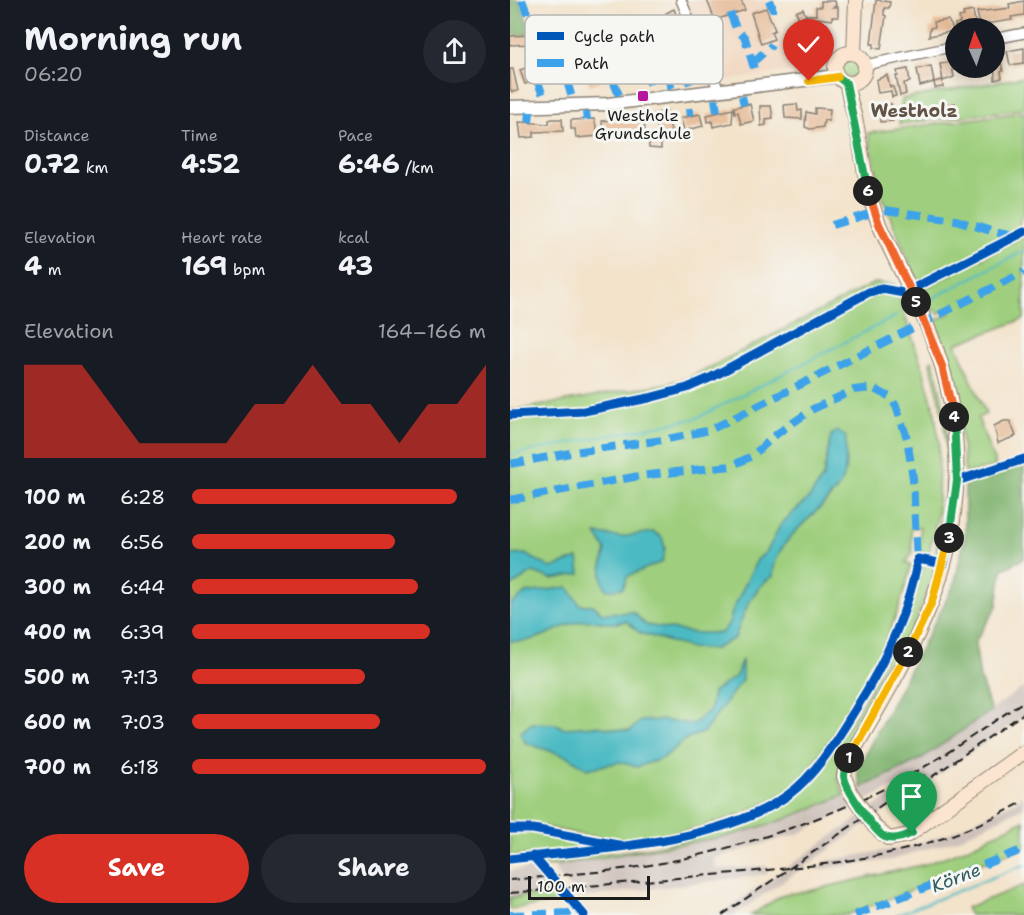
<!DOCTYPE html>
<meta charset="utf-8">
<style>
body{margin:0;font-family:"Shantell Sans",sans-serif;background:#242831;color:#f1f3f6;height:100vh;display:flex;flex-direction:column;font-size:22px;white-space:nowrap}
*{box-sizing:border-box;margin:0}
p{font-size:20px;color:#9ea1a6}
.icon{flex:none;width:33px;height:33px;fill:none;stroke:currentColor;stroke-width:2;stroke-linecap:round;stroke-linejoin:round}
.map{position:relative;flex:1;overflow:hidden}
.sheet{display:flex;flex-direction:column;background:#171b24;width:510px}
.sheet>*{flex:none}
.needle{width:39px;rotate:357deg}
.controls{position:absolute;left:435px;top:18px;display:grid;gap:12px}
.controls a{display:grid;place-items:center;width:60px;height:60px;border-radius:50%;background:#171b24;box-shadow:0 3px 15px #0003;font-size:30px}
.scale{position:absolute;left:18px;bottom:15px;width:122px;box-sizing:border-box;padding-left:6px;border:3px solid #1c1c1c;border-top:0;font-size:16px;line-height:21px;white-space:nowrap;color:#1c1c1c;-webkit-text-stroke:4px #f6f6f2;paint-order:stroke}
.pin{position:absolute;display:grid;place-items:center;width:51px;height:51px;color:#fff;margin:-62px -26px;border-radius:50% 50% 50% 0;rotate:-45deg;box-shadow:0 0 6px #0007}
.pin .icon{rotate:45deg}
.km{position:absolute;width:30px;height:30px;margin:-15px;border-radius:50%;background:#222;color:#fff;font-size:16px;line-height:30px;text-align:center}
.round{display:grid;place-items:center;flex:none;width:63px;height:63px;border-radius:32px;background:#242831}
.head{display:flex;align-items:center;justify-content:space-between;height:102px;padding:0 24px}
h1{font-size:33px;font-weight:700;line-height:45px}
.metrics{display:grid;grid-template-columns:repeat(3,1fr);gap:9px;height:102px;padding:6px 24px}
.metrics div{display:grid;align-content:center}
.metrics b{font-size:26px;font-weight:700}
.metrics small{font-size:16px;font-weight:400}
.metrics p{font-size:16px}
.chart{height:168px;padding:12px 24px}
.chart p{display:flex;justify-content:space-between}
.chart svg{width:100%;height:108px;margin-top:6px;fill:#d93025;opacity:.7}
.action{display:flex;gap:12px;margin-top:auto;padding:12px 24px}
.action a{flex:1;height:69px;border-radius:36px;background:#d93025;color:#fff;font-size:24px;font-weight:700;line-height:69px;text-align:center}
.action a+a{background:#242831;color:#f1f3f6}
ul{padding:0 24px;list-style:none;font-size:20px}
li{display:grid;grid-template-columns:96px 72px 1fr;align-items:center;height:45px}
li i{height:15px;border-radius:8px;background:#d93025}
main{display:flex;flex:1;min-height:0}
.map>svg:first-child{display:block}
</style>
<main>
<section class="sheet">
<div class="head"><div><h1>Morning run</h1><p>06:20</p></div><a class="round"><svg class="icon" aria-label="share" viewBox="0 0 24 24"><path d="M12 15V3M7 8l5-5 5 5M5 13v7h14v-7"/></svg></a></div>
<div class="metrics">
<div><p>Distance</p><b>0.72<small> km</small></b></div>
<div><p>Time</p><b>4:52</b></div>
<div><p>Pace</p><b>6:46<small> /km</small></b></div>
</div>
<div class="metrics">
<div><p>Elevation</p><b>4<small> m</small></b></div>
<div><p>Heart rate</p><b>169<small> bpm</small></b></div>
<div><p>kcal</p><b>43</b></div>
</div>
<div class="chart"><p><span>Elevation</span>164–166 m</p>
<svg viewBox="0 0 160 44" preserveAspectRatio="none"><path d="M0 44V6L10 6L20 6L30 22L40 38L50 38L60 38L70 38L80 22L90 22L100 6L110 22L120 22L130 38L140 22L150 22L160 6V44z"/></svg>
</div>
<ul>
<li><b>100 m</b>6:28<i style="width:90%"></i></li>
<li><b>200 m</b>6:56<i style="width:69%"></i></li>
<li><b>300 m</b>6:44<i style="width:77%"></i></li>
<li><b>400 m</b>6:39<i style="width:81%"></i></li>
<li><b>500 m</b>7:13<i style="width:59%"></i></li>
<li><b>600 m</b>7:03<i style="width:64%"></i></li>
<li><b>700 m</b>6:18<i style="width:100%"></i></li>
</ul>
<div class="action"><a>Save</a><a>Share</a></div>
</section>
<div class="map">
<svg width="514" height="915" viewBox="0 0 514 915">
<rect width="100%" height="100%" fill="#f6f6f2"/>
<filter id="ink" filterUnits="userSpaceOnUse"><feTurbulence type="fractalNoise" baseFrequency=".0167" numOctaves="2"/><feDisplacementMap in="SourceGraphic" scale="12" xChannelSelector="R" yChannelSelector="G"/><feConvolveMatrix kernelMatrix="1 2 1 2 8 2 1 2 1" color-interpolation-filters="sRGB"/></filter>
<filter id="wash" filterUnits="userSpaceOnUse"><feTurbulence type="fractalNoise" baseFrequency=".008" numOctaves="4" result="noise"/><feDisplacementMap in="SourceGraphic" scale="24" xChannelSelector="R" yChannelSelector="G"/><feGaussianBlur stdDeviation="1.35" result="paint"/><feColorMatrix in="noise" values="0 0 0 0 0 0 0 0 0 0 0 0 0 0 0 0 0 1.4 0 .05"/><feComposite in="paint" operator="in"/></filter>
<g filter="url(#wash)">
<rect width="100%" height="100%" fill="#f3e3cb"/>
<path fill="#f1d5bd" d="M 176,0 L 257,0 L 281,61 L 281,71 L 210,81 Z"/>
<g fill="#cec1ba">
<path d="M 514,687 L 514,716 L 224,915 L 208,915 L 416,771 L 288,834 L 204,858 L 206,869 L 257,866 L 258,874 L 68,898 L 46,872 L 45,865 L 162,847 L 218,836 L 273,820 L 351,788 L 409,760 Z"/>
<path d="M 514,797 L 514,807 L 446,840 L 380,860 L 306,870 L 316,861 L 400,846 L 439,833 Z"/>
<path d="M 22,868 L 45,892 L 0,898 L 0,871 Z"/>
</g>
<g fill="#9fcf7e" stroke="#5e764d" stroke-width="1.5">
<circle cx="340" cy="68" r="9"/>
<path d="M 514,77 L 514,109 L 389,124 L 392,99 Z"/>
<path d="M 514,112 L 514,215 L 510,219 L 509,229 L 499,237 L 411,282 L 407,280 L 372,197 L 358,133 Z"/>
<path d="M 514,236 L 514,319 L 446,344 L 476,414 L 468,418 L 486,466 L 455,474 L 448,404 L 433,344 L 424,321 L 441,313 L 437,309 L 428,314 L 426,309 L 420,311 L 411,290 Z"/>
<path d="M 364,283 L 384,284 L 413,369 L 425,413 L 429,442 L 428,513 L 418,557 L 409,550 L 410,527 L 401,528 L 402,553 L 396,562 L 401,566 C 385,633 353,694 313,749 C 304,761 296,775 284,785 C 247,816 152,841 104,839 C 69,837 35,823 0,825 L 0,411 L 175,380 Z"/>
<path d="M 422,360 C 443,424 442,488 429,554 L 426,556 C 424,546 435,504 436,488 C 439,446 432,403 420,363 Z"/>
<path d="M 418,564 L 425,566 L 424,572 L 406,620 L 333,757 L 328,779 L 334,795 L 273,820 L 219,836 L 34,867 L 34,861 L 38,857 C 54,854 71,855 88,854 C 149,849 248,829 293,786 C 311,770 323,747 337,728 C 370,678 392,628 409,571 Z"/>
<path d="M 514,820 L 514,847 L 337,915 L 241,915 L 274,894 L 294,892 L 416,864 L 453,850 Z"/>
<path d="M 0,831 L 23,831 L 97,846 L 95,849 L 0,856 Z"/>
<path d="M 514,885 L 514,915 L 460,915 L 456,908 Z"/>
<path d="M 45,892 L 52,902 L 0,909 L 0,898 Z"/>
</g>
<g fill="#7fb26d" stroke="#4e6744" stroke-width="1.5">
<path d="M 0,0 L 9,0 L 22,34 L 0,36 Z"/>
<path d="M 514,463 L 514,558 L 492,570 L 487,606 L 465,642 L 470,678 L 481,711 L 409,760 L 351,788 L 347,770 L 444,585 L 455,537 L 455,484 Z"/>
</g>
<g fill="#4bbac3" stroke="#346b70" stroke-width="1.5">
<path d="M 328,431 L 336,437 C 335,450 338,473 331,483 C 312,515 264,536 263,576 C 240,591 234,613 225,638 L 205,649 L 181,648 L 130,633 L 116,621 C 111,622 103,624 98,623 C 87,622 82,619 71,621 C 44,627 30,644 0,641 L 0,605 L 16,593 L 58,587 L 70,605 L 83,605 L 92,613 L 123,612 L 136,625 L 185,633 L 211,633 L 219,623 L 223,609 L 247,560 L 257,551 L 271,524 L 300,497 L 313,477 L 321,435 Z"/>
<path d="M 143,532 L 152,537 L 155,548 L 152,562 L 118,576 L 113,588 L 97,590 C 88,579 92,563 96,550 L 86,534 L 111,537 Z"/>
<path d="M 15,554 L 41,568 L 68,558 L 70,574 L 42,579 L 23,572 L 0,587 L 0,555 Z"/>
<path d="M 232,659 L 232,680 L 194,732 L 176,739 L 153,758 L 127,767 L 110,762 L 77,769 L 59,757 L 16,743 L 10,733 L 22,723 L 46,724 L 53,728 L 86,726 L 120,731 L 130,721 L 151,720 L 183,724 L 200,710 L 203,692 L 226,676 Z"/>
</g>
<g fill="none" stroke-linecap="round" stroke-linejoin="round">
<g stroke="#4bbac3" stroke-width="2">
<path d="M 423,298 L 514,251"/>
<path d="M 0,455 L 187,418 L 386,316"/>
<path d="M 387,915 L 514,865"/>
</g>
</g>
<g id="blocks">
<g fill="#e6ba95">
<path d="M 197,0 L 231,0 L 235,10 L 205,20 Z"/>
<path d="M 366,0 L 380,2 L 379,8 L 374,8 L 374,15 L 376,16 L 371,49 L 363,48 L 364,44 L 361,44 Z"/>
<path d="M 311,1 L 325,1 L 326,5 L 323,7 L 328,7 L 328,17 L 322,17 L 322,20 L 307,18 L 312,33 L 304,36 L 296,15 L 306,15 L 306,7 L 311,7 Z"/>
<path d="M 514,1 L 514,15 L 501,17 L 502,20 L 470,25 L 467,12 L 500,8 L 499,4 Z"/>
<path d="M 256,8 L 265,30 L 261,32 L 264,39 L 251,44 L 241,13 Z"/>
<path d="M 164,9 L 171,27 L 163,30 L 156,13 Z"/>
<path d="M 293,9 L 296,16 L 293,17 L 305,48 L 290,54 L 284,41 L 290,36 L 284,21 L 289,18 L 286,12 Z"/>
<path d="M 463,11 L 466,26 L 445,28 L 445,24 L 450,23 L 449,17 L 454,16 L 453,13 Z"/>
<path d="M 438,20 L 444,31 L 419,36 L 420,28 L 425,27 L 424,22 Z"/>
<path d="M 18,35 L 21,44 L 0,45 L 0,36 Z"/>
<path d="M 514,48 L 514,63 L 500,65 L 497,51 Z"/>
<path d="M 489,53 L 493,71 L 491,72 L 492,78 L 485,80 L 484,54 Z"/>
<path d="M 441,62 L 444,77 L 433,81 L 430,64 Z"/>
<path d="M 29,63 L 34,77 L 15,84 L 10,70 Z"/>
<path d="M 421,66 L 424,82 L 432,80 L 433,87 L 425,88 L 424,82 L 410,86 L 407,69 Z"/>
<path d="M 97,67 L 100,77 L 80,85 L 76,75 Z"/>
<path d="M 0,69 L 3,69 L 8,91 L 2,92 L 0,88 Z"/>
<path d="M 398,69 L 400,82 L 394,83 L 396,94 L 390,96 L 386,76 L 388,76 L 387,71 Z"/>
<path d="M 377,75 L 380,87 L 383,87 L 386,96 L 382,97 L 381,91 L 368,93 L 366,80 Z"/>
<path d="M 445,103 L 447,112 L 435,113 L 433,105 Z"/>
<path d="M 240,104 L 244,121 L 231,124 L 228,112 L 225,113 L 224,107 Z"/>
<path d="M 287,104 L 288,111 L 292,110 L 292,119 L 275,118 L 274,105 Z"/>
<path d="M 381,104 L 383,121 L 370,122 L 370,106 Z"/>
<path d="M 250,106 L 261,106 L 263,118 L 256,119 L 256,125 L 251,126 Z"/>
<path d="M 305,108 L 320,109 L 319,121 L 314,120 L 313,127 L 300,129 L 295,127 L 296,112 L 305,114 Z"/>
<path d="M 223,109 L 222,123 L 203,127 L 202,121 L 198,122 L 197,115 Z"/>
<path d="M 157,111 L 161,132 L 165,131 L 166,139 L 152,142 L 143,114 Z"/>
<path d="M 190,114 L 193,126 L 174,131 L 171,118 Z"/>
<path d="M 42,119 L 52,119 L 53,131 L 24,132 L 24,137 L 11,138 L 9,122 L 39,124 L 39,120 Z"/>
<path d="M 84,119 L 89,136 L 66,138 L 65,129 L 61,129 L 61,120 Z"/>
<path d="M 112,119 L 112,121 L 134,119 L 135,133 L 93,136 L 92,121 Z"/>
<path d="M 139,140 L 151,141 L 151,149 L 139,148 Z"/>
<path d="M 494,421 L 500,421 L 506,436 L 488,443 L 484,426 Z"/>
</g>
</g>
</g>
<g filter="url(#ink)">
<use href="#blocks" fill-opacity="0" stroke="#888074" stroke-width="1.5"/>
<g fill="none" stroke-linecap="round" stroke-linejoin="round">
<g stroke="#888074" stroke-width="12">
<g id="minor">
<path d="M 171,0 L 209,91"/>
<path d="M 484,39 L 514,33"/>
<path d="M 355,65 L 446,46"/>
<path d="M 447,481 L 514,459"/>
</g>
</g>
<g stroke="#888074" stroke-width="15">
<path id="tertiary" d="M 0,107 L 98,104 L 327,76"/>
</g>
<g stroke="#888074" stroke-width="16">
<g id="secondary">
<circle cx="340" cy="68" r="15"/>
<path d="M 344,53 L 346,0"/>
<path d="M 337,83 C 338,95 342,106 345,118 C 353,154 355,189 369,224 C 385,262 406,297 421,335 C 455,419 455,516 422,601 C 400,657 367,710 337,762 L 334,776 L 340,792"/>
<path d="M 365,827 L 379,839 L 398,835 L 514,752"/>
</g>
</g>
<use href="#minor" stroke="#fff" stroke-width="9"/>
<use href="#tertiary" stroke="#fff" stroke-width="12"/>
<use href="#secondary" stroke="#fce5d0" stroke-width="14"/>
<g stroke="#1c1c1c" stroke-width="2" stroke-dasharray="9 4.5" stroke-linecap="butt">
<path d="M 410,785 L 514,713"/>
<path d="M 0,880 C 60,874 122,871 181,857 C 254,840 325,815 391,780 C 434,757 474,728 514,701"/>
<path d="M 0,893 C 71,887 142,880 213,874 C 323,864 415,859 514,801"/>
<path d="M 212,915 L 415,775"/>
</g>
<g stroke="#888074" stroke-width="16" stroke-linecap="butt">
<path id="secondary-bridge" d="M 340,792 L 365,827"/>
</g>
<use href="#secondary-bridge" stroke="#fce5d0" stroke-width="14"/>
<g stroke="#3da2ea" stroke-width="8" stroke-dasharray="15 8" stroke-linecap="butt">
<path d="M 12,0 L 24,31 L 29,33"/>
<path d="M 259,0 L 262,8 L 266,8"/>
<path d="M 220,13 L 226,28 L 235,38 L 245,72"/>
<path d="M 95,61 L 109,95"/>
<path d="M 242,63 L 262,45"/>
<path d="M 135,70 L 143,91"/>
<path d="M 175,70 L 181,87"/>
<path d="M 156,74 L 162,89"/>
<path d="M 27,80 L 34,98"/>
<path d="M 57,81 L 62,98"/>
<path d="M 232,96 L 234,105"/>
<path d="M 205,99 L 207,112"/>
<path d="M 179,108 L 180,116"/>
<path d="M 76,112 L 77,120"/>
<path d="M 123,114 L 123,120"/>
<path d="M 102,116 L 102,120"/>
<path d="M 19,122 L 20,112"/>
<path d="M 375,210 L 446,220 L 484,232 L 504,236"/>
<path d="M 322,225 L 365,212"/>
<path d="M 0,464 L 71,451 L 153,440 L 200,430 L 514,272"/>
<path d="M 0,500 L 129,476 L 221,466 L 242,456 L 268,433 L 303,409 L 344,390 L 362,388 L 380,397 L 386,406 L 397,438 L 403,478 L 407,564"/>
<path d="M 0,915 L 59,913 L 68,909"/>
<path d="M 345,915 L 514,849"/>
</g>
<g stroke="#f6f6f2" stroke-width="13">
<g id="cycleway">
<path d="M 0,415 L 74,411 L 139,398 L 177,388 L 202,377 L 359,292 L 372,289 L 394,293 L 514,232"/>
<path d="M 0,829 L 23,829 L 108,845"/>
<path d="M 23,856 L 74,915"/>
<path d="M 0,859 C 82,849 209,845 278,795 C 306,775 327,739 345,710 C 375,663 398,612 408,559 L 434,564 L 447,481 L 514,459"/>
</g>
</g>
<use href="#cycleway" stroke="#0057b8" stroke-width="9"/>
</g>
</g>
<g fill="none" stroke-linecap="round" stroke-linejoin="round" filter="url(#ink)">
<g stroke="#fff" stroke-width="12">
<path id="split-1" d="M 339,758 C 337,764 334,770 334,776 C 335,788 365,833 375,837 C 384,841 394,837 402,833"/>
</g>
<g stroke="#fff" stroke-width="12">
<path id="split-2" d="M 339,758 L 398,652"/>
</g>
<g stroke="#fff" stroke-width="12">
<path id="split-3" d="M 398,652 L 422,602 L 439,538"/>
</g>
<g stroke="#fff" stroke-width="12">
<path id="split-4" d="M 439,538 L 447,481 L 444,417"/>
</g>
<g stroke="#fff" stroke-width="12">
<path id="split-5" d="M 406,302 L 432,366 L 444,417"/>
</g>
<g stroke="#fff" stroke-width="12">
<path id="split-6" d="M 358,191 L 369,224 L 406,302"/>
</g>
<g stroke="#fff" stroke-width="12">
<path id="split-7" d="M 328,77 L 336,83 L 358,191"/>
</g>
<g stroke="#fff" stroke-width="12">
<path id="split-8" d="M 299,81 L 328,77"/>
</g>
<use href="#split-1" stroke="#22a559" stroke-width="8"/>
<use href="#split-2" stroke="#f5b400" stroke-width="8"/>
<use href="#split-3" stroke="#f5b400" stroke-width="8"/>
<use href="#split-4" stroke="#22a559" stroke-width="8"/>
<use href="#split-5" stroke="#f0652b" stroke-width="8"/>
<use href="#split-6" stroke="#f0652b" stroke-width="8"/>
<use href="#split-7" stroke="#22a559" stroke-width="8"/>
<use href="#split-8" stroke="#f5b400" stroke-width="8"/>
</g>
<rect fill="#b5179e" stroke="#f6f6f2" stroke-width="2" x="127" y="90" width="12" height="12" rx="3"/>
<g text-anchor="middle" stroke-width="6" stroke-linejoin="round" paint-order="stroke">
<g font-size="16" fill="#1c1c1c" stroke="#f6f6f2">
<text x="133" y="121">Westholz<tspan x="133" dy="18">Grundschule</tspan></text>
</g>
<g font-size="18" font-weight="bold" fill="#635346" stroke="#f6f6f2">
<text x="404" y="117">Westholz</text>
</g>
<g font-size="18" font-style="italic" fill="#2f5b5f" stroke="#f6f6f2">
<text transform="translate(446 878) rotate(-21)" y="6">Körne</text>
</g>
</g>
<rect x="15" y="15" width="198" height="69" rx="9" fill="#f6f6f2" stroke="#b5b5b2" stroke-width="1.5"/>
<rect x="27" y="32" width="27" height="8" fill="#0057b8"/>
<rect x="27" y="59" width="27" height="8" fill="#3da2ea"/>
<g font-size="16" fill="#1c1c1c">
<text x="64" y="42">Cycle path</text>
<text x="64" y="69">Path</text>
</g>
</svg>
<div class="controls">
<a><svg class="needle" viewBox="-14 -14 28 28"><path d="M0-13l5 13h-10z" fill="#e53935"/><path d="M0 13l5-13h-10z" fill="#9ea1a6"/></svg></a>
</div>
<div class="scale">100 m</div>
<div class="pin" style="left:402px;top:833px;background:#1e9e55"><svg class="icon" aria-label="arrive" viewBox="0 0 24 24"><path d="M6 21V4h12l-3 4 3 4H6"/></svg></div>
<div class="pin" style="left:299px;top:81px;background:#d93025"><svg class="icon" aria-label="check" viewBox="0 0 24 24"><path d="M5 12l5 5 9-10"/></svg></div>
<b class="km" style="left:339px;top:758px">1</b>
<b class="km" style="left:398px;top:652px">2</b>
<b class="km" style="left:439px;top:538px">3</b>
<b class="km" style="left:444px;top:417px">4</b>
<b class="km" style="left:406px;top:302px">5</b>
<b class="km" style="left:358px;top:191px">6</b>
</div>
</main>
